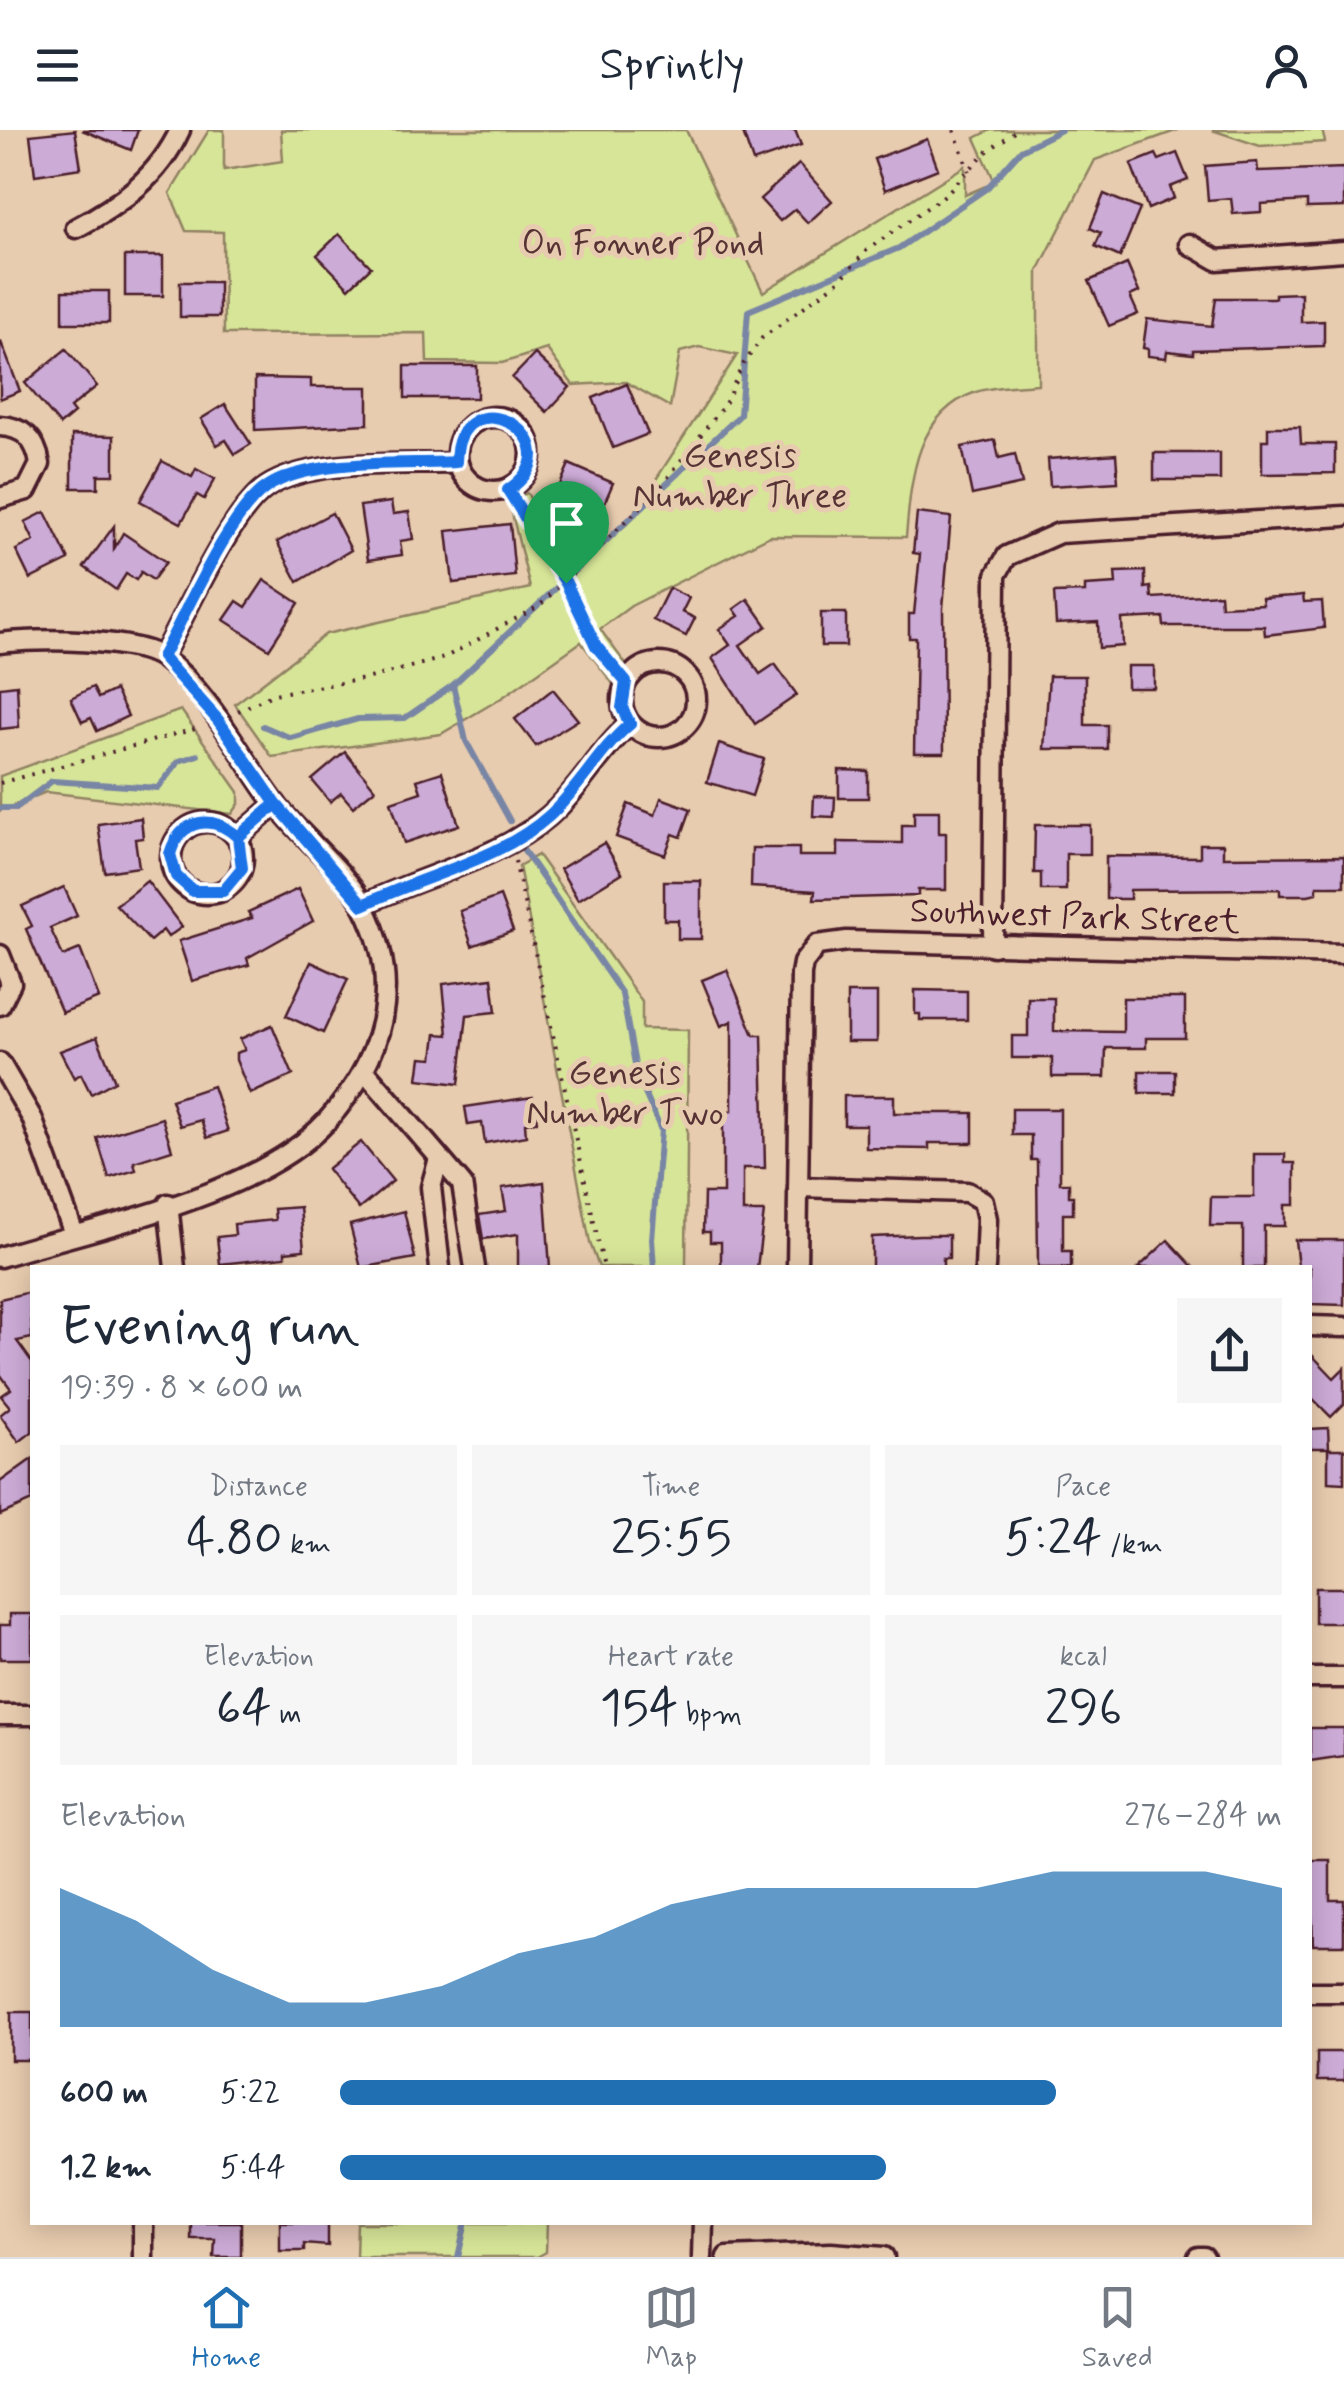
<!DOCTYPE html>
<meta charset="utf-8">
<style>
body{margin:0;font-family:Mynerve,sans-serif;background:#f6f6f7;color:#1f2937;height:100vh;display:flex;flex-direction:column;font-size:38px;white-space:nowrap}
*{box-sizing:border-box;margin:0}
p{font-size:32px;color:#747a83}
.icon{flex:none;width:55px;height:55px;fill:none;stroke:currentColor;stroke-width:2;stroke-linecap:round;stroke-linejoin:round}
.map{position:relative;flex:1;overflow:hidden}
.sheet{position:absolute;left:30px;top:1135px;width:1282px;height:960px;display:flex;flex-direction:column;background:#fff;border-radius:0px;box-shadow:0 5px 25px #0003}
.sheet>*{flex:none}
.pin{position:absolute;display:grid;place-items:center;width:85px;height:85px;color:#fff;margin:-102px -42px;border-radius:50% 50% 50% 0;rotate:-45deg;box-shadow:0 0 10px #0007}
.pin .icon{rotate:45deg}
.round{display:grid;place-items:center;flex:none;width:105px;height:105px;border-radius:0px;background:#f6f6f7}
.head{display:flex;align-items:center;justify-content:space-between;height:170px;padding:0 30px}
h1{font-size:55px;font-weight:600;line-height:75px}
.figures{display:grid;grid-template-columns:repeat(3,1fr);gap:15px;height:170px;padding:10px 30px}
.figures div{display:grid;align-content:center;border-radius:0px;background:#f6f6f7;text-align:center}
.figures b{font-size:50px;font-weight:600}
.figures small{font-size:28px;font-weight:400}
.figures p{font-size:28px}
.chart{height:280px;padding:20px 30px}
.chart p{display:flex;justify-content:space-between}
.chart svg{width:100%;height:180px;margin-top:10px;fill:#1f6fb2;opacity:.7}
ul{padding:0 30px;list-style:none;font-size:32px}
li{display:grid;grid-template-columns:160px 120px 1fr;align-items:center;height:75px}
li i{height:25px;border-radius:12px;background:#1f6fb2}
header{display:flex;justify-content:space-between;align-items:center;height:130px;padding:0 30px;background:#fff;font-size:45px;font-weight:600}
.dock{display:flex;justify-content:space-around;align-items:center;height:140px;border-top:2px solid #e0e1e3;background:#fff;font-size:28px;color:#747a83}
.dock a{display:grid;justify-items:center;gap:5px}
.dock .selected{color:#1f6fb2}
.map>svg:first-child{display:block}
</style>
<header><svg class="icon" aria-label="menu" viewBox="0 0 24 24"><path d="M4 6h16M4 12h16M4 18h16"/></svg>Sprintly<svg class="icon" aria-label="person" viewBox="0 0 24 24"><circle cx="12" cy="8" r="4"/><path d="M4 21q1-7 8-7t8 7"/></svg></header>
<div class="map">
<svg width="1344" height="2127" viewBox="0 0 1344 2127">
<rect width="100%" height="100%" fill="#e8ccaf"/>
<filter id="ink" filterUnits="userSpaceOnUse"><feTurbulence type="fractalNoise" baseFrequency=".01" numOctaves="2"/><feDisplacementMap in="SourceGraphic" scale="20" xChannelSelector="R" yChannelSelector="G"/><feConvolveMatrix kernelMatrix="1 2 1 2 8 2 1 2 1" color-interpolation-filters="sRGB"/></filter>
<g filter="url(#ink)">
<g fill="#d7e598" stroke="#908262" stroke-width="2.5">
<path d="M 209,0 L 224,0 L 224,40 L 283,31 L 281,0 L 686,0 L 763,162 L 965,36 L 965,65 L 995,52 L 975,8 L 991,0 L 1178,0 L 1095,30 L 1038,141 L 1038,254 C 1019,256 994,256 976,262 C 914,284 911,352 906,407 L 770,406 L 631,476 L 600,499 L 630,540 L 617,559 L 581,512 L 503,567 L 441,604 L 272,627 L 235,574 L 326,504 L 530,458 L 509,371 L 527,363 L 567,434 L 627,394 L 737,225 L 699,217 L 680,222 L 670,277 L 626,252 L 573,255 L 547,219 L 502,233 L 427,232 L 426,203 L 224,204 L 223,102 L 186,101 L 170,63 Z"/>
<path d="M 1212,0 L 1322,0 L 1325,12 L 1260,16 Z"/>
<path d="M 181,580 L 239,662 L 239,674 L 232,684 L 46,662 L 0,681 L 0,646 Z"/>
<path d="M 538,725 L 642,872 L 642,899 L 688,900 L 686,1137 L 599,1137 L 590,1113 L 519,736 Z"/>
<path d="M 357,2093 L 547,2093 L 546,2122 L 537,2127 L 356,2127 Z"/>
</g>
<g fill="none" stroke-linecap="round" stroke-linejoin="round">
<g stroke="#7985a4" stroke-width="6">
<path d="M 453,555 L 466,611 L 510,691"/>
<path d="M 263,596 L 291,608 L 358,589 L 405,588 L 453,555 L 740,285 L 748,181 L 899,118 L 987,58 L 1021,20 L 1061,0"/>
<path d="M 0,678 L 16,678 L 52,651 L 158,658 L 179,631 L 198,625"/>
<path d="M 524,721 L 622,864 L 637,945 L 661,1000 L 652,1109 L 654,1138"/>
<path d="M 458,2127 L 466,2092"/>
</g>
</g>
<g fill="#ccabd6" stroke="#4a1f2b" stroke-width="2.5">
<path d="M 75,0 L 81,38 L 35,45 L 30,5 Z"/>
<path d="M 82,0 L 138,0 L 131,20 Z"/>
<path d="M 742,0 L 795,0 L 801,15 L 753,32 Z"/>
<path d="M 927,9 L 938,39 L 885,60 L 874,29 Z"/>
<path d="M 1177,23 L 1188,50 L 1170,57 L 1174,68 L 1148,79 L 1131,34 L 1156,24 L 1159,30 Z"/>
<path d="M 1257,32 L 1258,41 L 1344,38 L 1344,77 L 1307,78 L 1307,71 L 1261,74 L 1261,82 L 1233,84 L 1231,68 L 1208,70 L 1205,36 Z"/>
<path d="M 799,34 L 832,71 L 808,93 L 795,79 L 780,91 L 760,69 Z"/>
<path d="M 1104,64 L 1140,79 L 1120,127 L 1095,116 L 1101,103 L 1090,98 Z"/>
<path d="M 339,104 L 371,137 L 349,158 L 317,125 Z"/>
<rect x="125" y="126" width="38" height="40"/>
<path d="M 1127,134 L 1139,162 L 1130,166 L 1138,184 L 1109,196 L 1089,151 Z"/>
<rect x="180" y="152" width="39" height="35"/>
<rect x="63" y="161" width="46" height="32"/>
<path d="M 1301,163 L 1301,192 L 1324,191 L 1324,216 L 1193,220 L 1193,224 L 1167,221 L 1166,228 L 1148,226 L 1148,219 L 1143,218 L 1147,189 L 1212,196 L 1216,168 L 1275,168 L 1275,164 Z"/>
<path d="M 1,212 L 20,261 L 0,269 L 0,213 Z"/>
<path d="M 66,219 L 97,256 L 70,278 L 74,283 L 60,295 L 25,253 Z"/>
<path d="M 535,224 L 570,257 L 547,282 L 512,248 Z"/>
<rect x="405" y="236" width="72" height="32"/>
<path d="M 255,248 L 311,249 L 311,257 L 368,257 L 368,294 L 255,300 Z"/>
<path d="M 627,254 L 648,304 L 613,318 L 593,268 Z"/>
<path d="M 225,274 L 251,314 L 235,324 L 226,310 L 217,315 L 201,289 Z"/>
<path d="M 1268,297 L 1300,297 L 1301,314 L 1335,314 L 1335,343 L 1262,344 L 1262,310 L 1268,310 Z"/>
<path d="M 72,305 L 114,306 L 114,345 L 98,345 L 98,358 L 72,358 Z"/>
<path d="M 995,310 L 999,328 L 1015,324 L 1022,354 L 972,365 L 962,317 Z"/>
<rect x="1154" y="323" width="66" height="27"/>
<path d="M 1116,324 L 1118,352 L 1050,356 L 1048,329 Z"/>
<path d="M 162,331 L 192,347 L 196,339 L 215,349 L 204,369 L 197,365 L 181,393 L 140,371 Z"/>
<path d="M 569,334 L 613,353 L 597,390 L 566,377 L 573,361 L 560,355 Z"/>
<path d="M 391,372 L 393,384 L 409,382 L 413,409 L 400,411 L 402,425 L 368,430 L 360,376 Z"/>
<path d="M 45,382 L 69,430 L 30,449 L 16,420 L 34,411 L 25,392 Z"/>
<path d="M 332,383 L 351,420 L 298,452 L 277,412 Z"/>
<path d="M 917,383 L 951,387 L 943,478 L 944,623 L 914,623 L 916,508 L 909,508 L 909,484 L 914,484 L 920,424 L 913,423 Z"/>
<path d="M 510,394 L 515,446 L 453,453 L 447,401 Z"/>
<path d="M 114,396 L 114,419 L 123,403 L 166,432 L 153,450 L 141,442 L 136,450 L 126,444 L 116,460 L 84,437 Z"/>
<path d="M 1145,441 L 1145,458 L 1151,457 L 1152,468 L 1220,464 L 1221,476 L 1263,474 L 1262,468 L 1294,466 L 1303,465 L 1304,472 L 1322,471 L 1324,498 L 1265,505 L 1264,496 L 1164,496 L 1163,487 L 1122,489 L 1123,516 L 1099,518 L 1098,492 L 1056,494 L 1054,463 L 1085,462 L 1085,456 L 1116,454 L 1115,442 Z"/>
<path d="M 264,450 L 299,473 L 269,519 L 224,490 L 237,471 L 246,477 Z"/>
<path d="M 669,458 L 689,468 L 682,482 L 695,488 L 686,506 L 653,490 Z"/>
<path d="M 748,469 L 767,496 L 740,515 L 760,544 L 775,534 L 797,565 L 755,594 L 712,528 L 730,515 L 719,499 L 739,486 L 734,479 Z"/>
<rect x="821" y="483" width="25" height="33"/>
<rect x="1127" y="536" width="27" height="22"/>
<path d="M 1049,546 L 1085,546 L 1085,595 L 1107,595 L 1107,619 L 1044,619 Z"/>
<path d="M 17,555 L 19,597 L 0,599 L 0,557 Z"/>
<path d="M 93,557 L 98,568 L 115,560 L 128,586 L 97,601 L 91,588 L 82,592 L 71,568 Z"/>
<path d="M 553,559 L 578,590 L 536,616 L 515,589 Z"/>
<path d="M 719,614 L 764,629 L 752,666 L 707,652 Z"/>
<path d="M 345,622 L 375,659 L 353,677 L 341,663 L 330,672 L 312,650 Z"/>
<path d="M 839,640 L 868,641 L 868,668 L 839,668 Z"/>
<path d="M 442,642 L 459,695 L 404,713 L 391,672 L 421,662 L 417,650 Z"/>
<path d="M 814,666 L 835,667 L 834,687 L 813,686 Z"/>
<path d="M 661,668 L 691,679 L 681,707 L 673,704 L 665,725 L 616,707 L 628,674 L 655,685 Z"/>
<path d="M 914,681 L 939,681 L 939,703 L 946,703 L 946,760 L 918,760 L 918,766 L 814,769 L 815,761 L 751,757 L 752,718 L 799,718 L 799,726 L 838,726 L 838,712 L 902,713 L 902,695 L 914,695 Z"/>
<path d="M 141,688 L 143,708 L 135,709 L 139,737 L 105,742 L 98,694 Z"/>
<path d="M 1035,695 L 1090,695 L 1090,724 L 1066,724 L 1066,760 L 1041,760 L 1041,743 L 1034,743 Z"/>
<path d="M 604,713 L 622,743 L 578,770 L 560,739 Z"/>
<path d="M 1200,714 L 1223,714 L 1223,727 L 1344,726 L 1344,756 L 1317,756 L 1317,763 L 1308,765 L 1280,765 L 1280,759 L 1130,760 L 1130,769 L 1106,769 L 1106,726 L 1200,727 Z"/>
<path d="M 147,751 L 182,797 L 168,807 L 163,800 L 150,811 L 116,775 Z"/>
<path d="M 664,751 L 701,751 L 701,809 L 678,809 L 678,790 L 664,790 Z"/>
<path d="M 64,757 L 77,786 L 50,798 L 63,826 L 80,819 L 99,868 L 62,883 L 26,799 L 32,796 L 22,776 Z"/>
<path d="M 298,759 L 313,791 L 247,828 L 249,835 L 192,851 L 179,811 L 252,788 L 248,782 Z"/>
<path d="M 500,766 L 513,801 L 472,816 L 460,781 Z"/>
<path d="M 311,832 L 348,849 L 323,903 L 286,886 Z"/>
<path d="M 727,840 L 754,905 L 762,905 L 765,1038 L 743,1038 L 743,1082 L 764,1082 L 757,1138 L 721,1138 L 721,1112 L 710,1112 L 710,1102 L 703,1102 L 704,1063 L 723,1063 L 723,981 L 732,981 L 732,891 L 721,896 L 702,850 Z"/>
<path d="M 492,848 L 496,882 L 467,885 L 459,954 L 418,949 L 421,927 L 433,928 L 436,904 L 448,905 L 443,854 Z"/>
<path d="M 915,860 L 967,861 L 967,890 L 920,890 L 920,884 L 915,884 Z"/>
<rect x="847" y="863" width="30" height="49"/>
<path d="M 1028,868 L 1054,868 L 1054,901 L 1123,902 L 1123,868 L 1185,868 L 1185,908 L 1146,908 L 1146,918 L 1106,918 L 1105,947 L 1052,947 L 1052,928 L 1012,928 L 1012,906 L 1028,906 Z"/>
<path d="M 272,895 L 293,945 L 250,964 L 236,930 L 236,923 L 245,920 L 240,909 Z"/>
<path d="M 97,907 L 115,951 L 91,964 L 81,944 L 74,948 L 60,921 Z"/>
<rect x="1139" y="941" width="36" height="22"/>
<path d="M 213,956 L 228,1001 L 207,1008 L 201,990 L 180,996 L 171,970 Z"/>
<path d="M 844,966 L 894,966 L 894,983 L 973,983 L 973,1013 L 929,1013 L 929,1019 L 866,1018 L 866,995 L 844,995 Z"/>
<path d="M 533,967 L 537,991 L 525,993 L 526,1006 L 485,1013 L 482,993 L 468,995 L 465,977 Z"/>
<path d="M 1012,979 L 1060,979 L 1060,1053 L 1069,1053 L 1069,1066 L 1073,1066 L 1073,1084 L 1063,1084 L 1063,1121 L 1071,1121 L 1071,1138 L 1038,1138 L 1037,1030 L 1031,1030 L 1031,1005 L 1012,1005 Z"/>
<path d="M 162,988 L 172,1020 L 134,1032 L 136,1040 L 109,1048 L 97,1008 Z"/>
<path d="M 361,1012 L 393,1051 L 359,1079 L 327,1039 Z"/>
<path d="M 1254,1024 L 1285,1024 L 1285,1033 L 1295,1033 L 1295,1075 L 1285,1075 L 1285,1096 L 1264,1096 L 1264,1138 L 1243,1138 L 1243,1096 L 1210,1096 L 1211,1067 L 1254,1067 Z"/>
<path d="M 544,1052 L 550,1138 L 518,1138 L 518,1104 L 483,1109 L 479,1085 L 506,1081 L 502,1058 Z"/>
<path d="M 300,1077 L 304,1120 L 285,1122 L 285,1127 L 220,1134 L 217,1107 L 235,1105 L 234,1094 L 275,1090 L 274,1079 Z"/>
<path d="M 404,1081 L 415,1128 L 361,1138 L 350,1095 Z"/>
<path d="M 920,1105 L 949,1105 L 949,1128 L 943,1128 L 943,1138 L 872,1138 L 872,1107 Z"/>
<path d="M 1168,1110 L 1194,1138 L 1138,1138 Z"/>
<path d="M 1295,1110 L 1344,1110 L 1344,1175 L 1310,1174 L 1310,1138 L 1298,1138 Z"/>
<path d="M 30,1162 L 32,1208 L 17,1211 L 32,1232 L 32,1302 L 19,1312 L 0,1285 L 10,1277 L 1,1266 L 11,1259 L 0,1244 L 0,1169 Z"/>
<path d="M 1310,1223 L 1334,1248 L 1344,1238 L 1344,1274 L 1331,1287 L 1310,1266 Z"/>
<path d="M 1328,1298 L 1329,1318 L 1310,1318 L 1310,1299 Z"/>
<path d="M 1328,1319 L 1344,1319 L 1344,1353 L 1328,1352 Z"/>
<path d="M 32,1329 L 32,1371 L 0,1385 L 0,1352 Z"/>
<rect x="1315" y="1458" width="29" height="35"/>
<path d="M 10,1484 L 32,1484 L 32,1529 L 0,1529 L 0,1495 L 10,1495 Z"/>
<path d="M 1310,1598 L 1344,1598 L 1344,1626 L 1310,1631 Z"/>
<path d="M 1310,1730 L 1330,1730 L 1330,1770 L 1344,1770 L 1344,1815 L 1313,1815 Z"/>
<rect x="11" y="1882" width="21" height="48"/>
<rect x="1317" y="1922" width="27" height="29"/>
<path d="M 191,2092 L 241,2092 L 241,2127 L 214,2127 L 215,2109 L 191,2109 Z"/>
<path d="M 280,2092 L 328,2092 L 328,2116 L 304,2114 L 304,2121 L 280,2121 Z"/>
</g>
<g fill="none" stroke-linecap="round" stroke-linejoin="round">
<g stroke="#4a1f2b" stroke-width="25">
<g id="minor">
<path d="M 76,98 C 120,75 159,46 180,0"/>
<path d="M 1189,114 L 1217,130 L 1344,121"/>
<circle cx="494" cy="324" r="37"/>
<path d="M 0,296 C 24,297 36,310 40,334 L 27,360 L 0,368"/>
<path d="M 0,513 C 34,508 137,508 164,529 C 212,565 240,627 275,673 C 300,706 346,741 364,777 C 404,855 384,928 326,992 C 258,1066 96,1097 0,1127"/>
<path d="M 162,527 C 185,485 231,381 267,357 C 310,328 405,335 456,333"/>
<circle cx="659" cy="570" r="37"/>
<circle cx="207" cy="728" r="36"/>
<path d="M 238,707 L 276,674"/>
<path d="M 363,775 C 423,745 498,730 549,686 C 581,658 599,621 630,594"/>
<path d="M 993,816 L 996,445 L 1007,426 L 1059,403 L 1344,386"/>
<path d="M 0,825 L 11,853 L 0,875"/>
<path d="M 0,933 L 32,988 L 74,1104"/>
<path d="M 364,940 L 462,1054 L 475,1138"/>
<path d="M 438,1032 L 431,1057 L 440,1138"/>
<path d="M 798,1057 L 967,1062 L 983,1071 L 987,1089 L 985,1138"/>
<path d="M 168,1074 L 175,1138"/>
<path d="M 797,1138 L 801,844 L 803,833 L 817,815 L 847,811 L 1344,824"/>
<path d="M 1310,1196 L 1344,1197"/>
<path d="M 1310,1548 L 1344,1548"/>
<path d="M 0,1585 L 32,1585"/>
<path d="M 1310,1862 L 1344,1862"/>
<path d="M 143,2127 L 143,2092"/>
<path d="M 702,2127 L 703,2092"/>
<path d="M 727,2127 L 831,2123 L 884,2127"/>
<path d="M 1198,2127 L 1204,2127"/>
</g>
</g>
<g stroke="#4a1f2b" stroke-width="4" stroke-dasharray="2.5 8" stroke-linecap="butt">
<path d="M 954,0 L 969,41"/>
<path d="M 508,360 L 567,454 L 596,516 L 626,552"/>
<path d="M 238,581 L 274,564 L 365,549 L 444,528 L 539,476 L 658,360 L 725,274 L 742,236 L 762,208 L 840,150 L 867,120 L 945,65 L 985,23 L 1017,0"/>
<path d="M 0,653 L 202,597"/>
<path d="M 515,731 L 604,1138"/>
</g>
<use href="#minor" stroke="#e8ccaf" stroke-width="18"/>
</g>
</g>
<g fill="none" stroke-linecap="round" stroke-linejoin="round" filter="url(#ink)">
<g stroke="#fff" stroke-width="20">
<path id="route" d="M 566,453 L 508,360 C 583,310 458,241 456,332 C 405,335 310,328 267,357 C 230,381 185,485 162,527 L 218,590 L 276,674 L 238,707 C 212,683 180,689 170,724 L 176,746 L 193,761 L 223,761 L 242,738 L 238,707 L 276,674 L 363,775 C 423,745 499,731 549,686 C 580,658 599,620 630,594 L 622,578 L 626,552 L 596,516 L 566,453"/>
</g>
<use href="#route" stroke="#1a73e8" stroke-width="12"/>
</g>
<g text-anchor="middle" stroke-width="10" stroke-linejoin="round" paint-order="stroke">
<g font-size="35" fill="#583336" stroke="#e8ccaf">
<text x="643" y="124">On Fonner Pond</text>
<text x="740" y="337">Genesis<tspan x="740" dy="40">Number Three</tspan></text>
<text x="625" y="954">Genesis<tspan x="625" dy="40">Number Two</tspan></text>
</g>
<g font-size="35" fill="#4a1f2b" stroke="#e8ccaf">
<text transform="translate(1075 785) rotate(2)" y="12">Southwest Park Street</text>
</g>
</g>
</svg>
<div class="pin" style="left:566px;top:453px;background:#1e9e55"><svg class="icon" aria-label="arrive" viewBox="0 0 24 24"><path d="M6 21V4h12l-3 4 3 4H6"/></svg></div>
<section class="sheet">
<div class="head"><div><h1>Evening run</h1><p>19:39 · 8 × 600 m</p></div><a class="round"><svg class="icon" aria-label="share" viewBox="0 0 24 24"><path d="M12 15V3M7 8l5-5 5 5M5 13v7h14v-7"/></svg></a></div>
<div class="figures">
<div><p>Distance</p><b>4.80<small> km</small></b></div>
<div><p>Time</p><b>25:55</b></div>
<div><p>Pace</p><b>5:24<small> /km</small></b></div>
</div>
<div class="figures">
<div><p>Elevation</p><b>64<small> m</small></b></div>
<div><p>Heart rate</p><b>154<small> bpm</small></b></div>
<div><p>kcal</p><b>296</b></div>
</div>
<div class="chart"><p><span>Elevation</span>276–284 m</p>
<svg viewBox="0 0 160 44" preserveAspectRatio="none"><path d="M0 44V10L10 18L20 30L30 38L40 38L50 34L60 26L70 22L80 14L90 10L100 10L110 10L120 10L130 6L140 6L150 6L160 10V44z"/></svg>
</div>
<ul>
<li><b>600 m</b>5:22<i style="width:76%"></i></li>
<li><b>1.2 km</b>5:44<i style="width:58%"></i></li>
</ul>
</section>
</div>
<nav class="dock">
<a class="selected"><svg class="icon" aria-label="home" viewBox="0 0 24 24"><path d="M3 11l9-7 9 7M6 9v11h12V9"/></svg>Home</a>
<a><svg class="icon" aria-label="map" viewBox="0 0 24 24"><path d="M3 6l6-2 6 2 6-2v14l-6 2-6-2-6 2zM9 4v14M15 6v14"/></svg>Map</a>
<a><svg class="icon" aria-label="saved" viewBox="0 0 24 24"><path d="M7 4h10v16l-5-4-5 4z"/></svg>Saved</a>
</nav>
